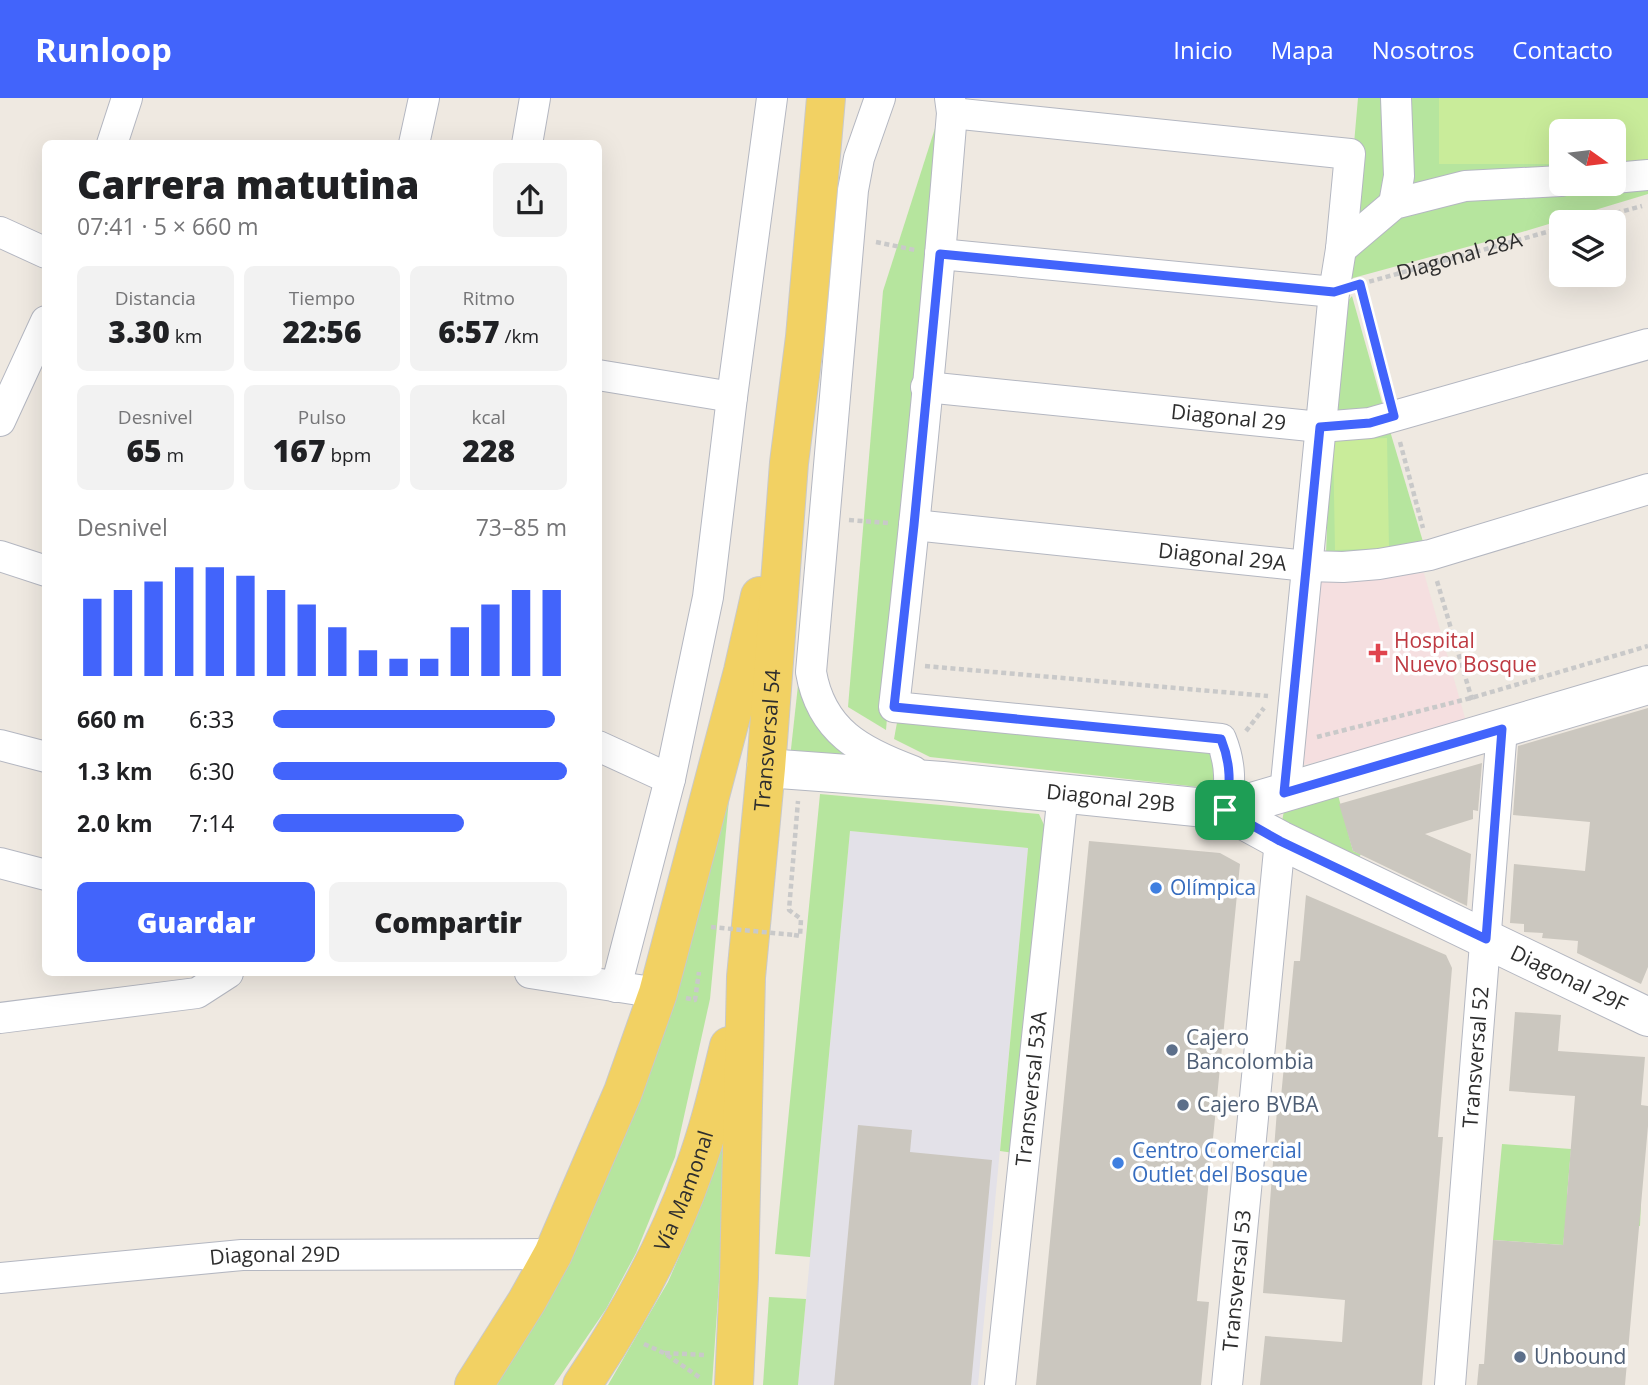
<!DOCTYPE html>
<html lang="es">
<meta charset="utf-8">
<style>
body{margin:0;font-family:"Open Sans",sans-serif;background:#f2f2f2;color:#202124;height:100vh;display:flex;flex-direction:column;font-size:26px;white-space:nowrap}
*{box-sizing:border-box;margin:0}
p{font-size:23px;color:#757577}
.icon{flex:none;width:38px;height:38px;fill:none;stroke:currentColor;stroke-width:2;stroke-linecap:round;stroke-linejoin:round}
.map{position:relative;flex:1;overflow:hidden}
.drawer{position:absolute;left:42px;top:42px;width:560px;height:836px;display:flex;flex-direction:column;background:#fff;border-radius:10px;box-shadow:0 7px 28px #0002}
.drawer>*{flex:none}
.needle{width:46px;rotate:104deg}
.buttons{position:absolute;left:1549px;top:21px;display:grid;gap:14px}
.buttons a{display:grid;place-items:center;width:77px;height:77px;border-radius:10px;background:#fff;box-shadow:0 7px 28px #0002;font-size:35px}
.pin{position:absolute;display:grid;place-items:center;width:60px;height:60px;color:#fff;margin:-30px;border-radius:14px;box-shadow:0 4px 10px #0006}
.round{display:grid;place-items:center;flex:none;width:74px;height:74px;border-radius:10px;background:#f2f2f2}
.overview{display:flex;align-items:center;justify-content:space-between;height:119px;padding:0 35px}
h1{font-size:38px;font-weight:800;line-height:52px}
.metrics{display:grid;grid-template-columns:repeat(3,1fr);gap:10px;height:119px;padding:7px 35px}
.metrics div{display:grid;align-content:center;border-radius:10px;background:#f2f2f2;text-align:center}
.metrics b{font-size:30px;font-weight:800}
.metrics small{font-size:19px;font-weight:400}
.metrics p{font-size:19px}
.chart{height:196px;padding:14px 35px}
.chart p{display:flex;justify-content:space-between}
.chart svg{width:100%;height:126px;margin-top:7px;stroke:#4264fb;stroke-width:6}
.action{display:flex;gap:14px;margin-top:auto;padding:14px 35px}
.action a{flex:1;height:80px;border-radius:10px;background:#4264fb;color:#fff;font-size:28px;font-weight:800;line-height:80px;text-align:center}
.action a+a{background:#f2f2f2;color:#202124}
ul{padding:0 35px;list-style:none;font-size:23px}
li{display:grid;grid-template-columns:112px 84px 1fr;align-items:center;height:52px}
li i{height:18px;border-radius:9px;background:#4264fb}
header{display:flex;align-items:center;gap:42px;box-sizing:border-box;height:98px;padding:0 35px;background:#4264fb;color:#fff}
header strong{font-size:33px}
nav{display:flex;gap:38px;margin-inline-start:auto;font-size:24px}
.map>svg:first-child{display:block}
</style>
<header>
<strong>Runloop</strong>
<nav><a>Inicio</a><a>Mapa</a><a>Nosotros</a><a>Contacto</a></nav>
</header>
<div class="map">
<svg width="1648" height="1287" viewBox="0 0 1648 1287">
<rect width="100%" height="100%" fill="#efe9e1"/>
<path fill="#e3e1e8" d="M 850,733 L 1028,750 L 978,1287 L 798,1287 Z"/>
<path fill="#f5dfe0" d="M 1424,475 L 1467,627 L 1304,667 L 1312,484 Z"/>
<g fill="#b6e59e" fill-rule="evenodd">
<path d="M 1358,0 L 1648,0 L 1648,96 L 1522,134 L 1342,183 ZM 1561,33 L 1614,33 L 1614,86 L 1561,86 Z"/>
<path d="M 937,24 L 886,632 L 848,609 L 883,193 Z"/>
<path d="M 1352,198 L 1383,308 L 1368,317 L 1331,315 L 1340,212 Z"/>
<path d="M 1390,333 L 1424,447 L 1326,457 L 1330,341 Z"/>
<path d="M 801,560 L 874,663 L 790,660 Z"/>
<path d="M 898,619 L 1220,654 L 1216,691 L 930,659 L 894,641 Z"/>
<path d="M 730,691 L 710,901 L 675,1059 L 636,1155 L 606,1211 L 554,1287 L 496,1287 Z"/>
<path d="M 820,696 L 1039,716 L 1045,729 L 1014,1055 L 1000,1053 L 1028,750 L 850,733 L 810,1159 L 775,1156 Z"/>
<path d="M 1338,697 L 1353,753 L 1361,756 L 1358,761 L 1282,723 L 1284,713 Z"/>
<path d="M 730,1023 L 712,1287 L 608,1287 L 668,1184 L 690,1134 Z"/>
<path d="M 1502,1046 L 1571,1051 L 1567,1098 L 1641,1104 L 1640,1128 L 1566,1122 L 1563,1147 L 1493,1142 Z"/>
<path d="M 769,1199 L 806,1201 L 798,1287 L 763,1287 Z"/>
</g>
<g fill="#c9ec9a">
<path d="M 1439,0 L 1648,0 L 1648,66 L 1614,66 L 1614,33 L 1561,33 L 1561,66 L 1439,66 Z"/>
<path d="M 1387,340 L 1389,450 L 1335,452 L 1333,342 Z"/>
</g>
<g fill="#cbc7bf">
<path d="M 1648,610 L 1648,869 L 1641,886 L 1577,855 L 1578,843 L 1542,840 L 1543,835 L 1524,834 L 1524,826 L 1510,825 L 1514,766 L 1585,773 L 1590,724 L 1513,717 L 1518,648 Z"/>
<path d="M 1482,665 L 1478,713 L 1473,712 L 1473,721 L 1425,736 L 1471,756 L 1467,808 L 1353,753 L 1339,706 Z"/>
<path d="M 1089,743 L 1220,755 L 1240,766 L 1197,1203 L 1209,1204 L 1201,1287 L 1036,1287 Z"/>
<path d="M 1306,797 L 1446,857 L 1452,870 L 1438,1039 L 1443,1039 L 1422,1287 L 1260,1287 L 1265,1238 L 1342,1244 L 1345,1202 L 1263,1195 L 1278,999 L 1281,999 L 1294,863 L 1300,863 Z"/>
<path d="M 1515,914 L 1561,917 L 1558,953 L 1645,959 L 1641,1007 L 1648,1008 L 1648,1028 L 1625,1287 L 1477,1287 L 1479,1266 L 1484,1266 L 1493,1142 L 1563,1147 L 1575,998 L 1509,993 Z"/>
<path d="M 858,1027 L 912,1032 L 910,1054 L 992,1062 L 971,1287 L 834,1287 Z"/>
</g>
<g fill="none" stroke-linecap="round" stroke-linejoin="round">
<g stroke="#b4b7c1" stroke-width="32">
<g id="minor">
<path d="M 880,0 L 859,60 L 853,92 L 811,574 C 821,633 861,654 913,673"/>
<path d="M 950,0 L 952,15 C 936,213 917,411 894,609 L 1221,641 C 1231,666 1231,687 1225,712"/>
<path d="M 952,15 L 1350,56 L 1341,151 L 1334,194 L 1285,695"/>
<path d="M 112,46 L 127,0"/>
<path d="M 414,46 L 424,0"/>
<path d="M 527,46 L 535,0"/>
<path d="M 1614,80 L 1648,77"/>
<path d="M 1394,106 L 1399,78 L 1396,0"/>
<path d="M 0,134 L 46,155"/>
<path d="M 1341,151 L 1394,106 L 1465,88 L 1561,83"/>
<path d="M 940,156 L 1334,194"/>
<path d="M 598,277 L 732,299"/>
<path id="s2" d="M 926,289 L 1320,329 L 1370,325 L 1648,246"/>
<path d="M 0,323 L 46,223"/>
<path id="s3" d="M 914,427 L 1307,468 L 1343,469 L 1379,466 L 1430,457 L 1648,391"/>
<path d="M 0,458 L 46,473"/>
<path d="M 0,647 L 46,659"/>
<path d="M 598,648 L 670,681"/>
<path d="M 0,765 L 46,777"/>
<path d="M 530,875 L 658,895"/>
<path d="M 616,889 L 670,681 L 708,499 L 732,299 L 772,0"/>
<path d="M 0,920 L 197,895 L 228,875"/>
<path id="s4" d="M 0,1180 L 242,1157 L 553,1156"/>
<path id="s5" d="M 1000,1287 L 1063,695"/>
<path id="s6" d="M 1227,1287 L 1280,742"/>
<path id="s7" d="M 1450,1287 L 1502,631"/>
</g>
</g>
<g stroke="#b4b7c1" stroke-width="40">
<g id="tertiary">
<path id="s8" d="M 766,670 L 942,683 L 1225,712 L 1648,587"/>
<path id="s9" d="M 1225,712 L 1280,742 L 1648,919"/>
</g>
</g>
<g stroke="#c9c9c9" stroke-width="40">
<g id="primary">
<path d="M 474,1287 L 527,1203 L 553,1156 L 623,994 L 658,895 L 743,573 L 760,498"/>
<path id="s10" d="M 582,1287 C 627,1220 667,1149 694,1072 C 709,1032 719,989 729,948"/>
<path id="s11" d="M 734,1287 L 739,1179 L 746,879 L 766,670 L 789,365 L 805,239 L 826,0"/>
</g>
</g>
<g stroke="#c9c9c9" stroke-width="4.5" stroke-dasharray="5 3.5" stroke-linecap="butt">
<path d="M 1583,124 L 1642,108"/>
<path d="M 876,144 L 915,152"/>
<path id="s1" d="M 1361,186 L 1561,130"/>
<path d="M 1363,198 L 1387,291"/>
<path d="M 1400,344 L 1423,430"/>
<path d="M 849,422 L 889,425"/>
<path d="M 1437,483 L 1473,605"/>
<path d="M 925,568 L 1268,598"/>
<path d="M 1246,633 L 1264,610"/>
<path d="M 1317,639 L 1471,600 L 1648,548"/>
<path d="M 794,837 L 800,838 L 801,821 L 789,812 L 798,703"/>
<path d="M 686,900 L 695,902 L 699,874"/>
<path d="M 644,1246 L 664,1255 L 702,1281"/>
<path d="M 665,1255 L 705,1257"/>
</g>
<use href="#minor" stroke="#fff" stroke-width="30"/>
<use href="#tertiary" stroke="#fff" stroke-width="38"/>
<use href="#primary" stroke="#f2d163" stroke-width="38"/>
<path stroke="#c9c9c9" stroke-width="4.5" stroke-dasharray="5 3.5" stroke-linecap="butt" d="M 711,829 L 794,837"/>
</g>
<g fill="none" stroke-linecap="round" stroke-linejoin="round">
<g stroke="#fff" stroke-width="14">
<path id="route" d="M 940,156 L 1334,194 L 1360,186 L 1394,318 L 1370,325 L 1320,329 L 1284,695 L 1502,631 L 1486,841 L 1280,743 L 1225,712 C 1231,687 1231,666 1221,641 L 894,609 L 914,427 Z"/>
</g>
<use href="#route" stroke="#4264fb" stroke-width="9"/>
</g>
<path fill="#e0444e" stroke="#fff" stroke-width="2.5" d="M1374.5 544.5h7v7h7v7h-7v7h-7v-7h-7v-7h7z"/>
<g fill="#3f7fe0" stroke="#fff" stroke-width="2.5">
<circle cx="1156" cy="790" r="7"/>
<circle cx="1118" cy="1065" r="7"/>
</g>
<g fill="#5c6f8a" stroke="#fff" stroke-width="2.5">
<circle cx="1172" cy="952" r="7"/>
<circle cx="1183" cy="1007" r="7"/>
<circle cx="1520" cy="1259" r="7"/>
</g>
<g text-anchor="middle" stroke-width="7" stroke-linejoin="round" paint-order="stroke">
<g font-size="21" fill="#2e2e2e" stroke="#fff">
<text dy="7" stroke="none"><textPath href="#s1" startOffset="102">Diagonal 28A</textPath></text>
<text dy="7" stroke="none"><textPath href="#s2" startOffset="304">Diagonal 29</textPath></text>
<text dy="7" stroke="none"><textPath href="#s3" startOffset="310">Diagonal 29A</textPath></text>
<text dy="7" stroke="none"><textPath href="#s11" startOffset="646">Transversal 54</textPath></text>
<text dy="7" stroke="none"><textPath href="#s8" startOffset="346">Diagonal 29B</textPath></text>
<text dy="7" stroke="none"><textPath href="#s9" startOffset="383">Diagonal 29F</textPath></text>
<text dy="7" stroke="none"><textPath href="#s7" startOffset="329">Transversal 52</textPath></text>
<text dy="7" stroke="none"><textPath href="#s5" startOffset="298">Transversal 53A</textPath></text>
<text dy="7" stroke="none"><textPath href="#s10" startOffset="220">Vía Mamonal</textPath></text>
<text dy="7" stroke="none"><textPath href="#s4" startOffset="276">Diagonal 29D</textPath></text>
<text dy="7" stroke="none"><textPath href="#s6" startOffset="105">Transversal 53</textPath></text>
</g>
<g font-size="21" fill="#be3a42" stroke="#fff" text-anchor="start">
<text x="1394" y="550">Hospital<tspan x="1394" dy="24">Nuevo Bosque</tspan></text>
</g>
<g font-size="21" fill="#366cbe" stroke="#fff" text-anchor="start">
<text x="1170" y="797">Olímpica</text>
<text x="1132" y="1060">Centro Comercial<tspan x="1132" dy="24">Outlet del Bosque</tspan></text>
</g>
<g font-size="21" fill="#4e5e75" stroke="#fff" text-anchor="start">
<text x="1186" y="947">Cajero<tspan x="1186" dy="24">Bancolombia</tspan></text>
<text x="1197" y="1014">Cajero BVBA</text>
<text x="1534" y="1266">Unbound</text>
</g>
</g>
</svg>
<div class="buttons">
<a><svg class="needle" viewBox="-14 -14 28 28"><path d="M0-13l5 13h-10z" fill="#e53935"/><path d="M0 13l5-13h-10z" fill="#757577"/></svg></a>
<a><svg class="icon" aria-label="layers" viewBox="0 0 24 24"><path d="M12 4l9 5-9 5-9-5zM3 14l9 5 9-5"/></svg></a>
</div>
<div class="pin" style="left:1225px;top:712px;background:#1e9e55"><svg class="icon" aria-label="arrive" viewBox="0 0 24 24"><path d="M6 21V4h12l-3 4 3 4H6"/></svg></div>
<section class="drawer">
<div class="overview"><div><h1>Carrera matutina</h1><p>07:41 · 5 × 660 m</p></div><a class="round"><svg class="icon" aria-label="share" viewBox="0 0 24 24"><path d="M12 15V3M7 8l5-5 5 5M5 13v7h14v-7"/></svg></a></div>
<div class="metrics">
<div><p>Distancia</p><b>3.30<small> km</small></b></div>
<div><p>Tiempo</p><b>22:56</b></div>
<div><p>Ritmo</p><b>6:57<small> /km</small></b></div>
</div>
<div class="metrics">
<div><p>Desnivel</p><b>65<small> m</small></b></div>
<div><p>Pulso</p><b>167<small> bpm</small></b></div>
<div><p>kcal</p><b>228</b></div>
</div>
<div class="chart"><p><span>Desnivel</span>73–85 m</p>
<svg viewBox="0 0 160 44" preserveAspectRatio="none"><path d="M5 44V17M15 44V14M25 44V11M35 44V6M45 44V6M55 44V9M65 44V14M75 44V19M85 44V27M95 44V35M105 44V38M115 44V38M125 44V27M135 44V19M145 44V14M155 44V14"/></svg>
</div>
<ul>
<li><b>660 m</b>6:33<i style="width:96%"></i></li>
<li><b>1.3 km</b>6:30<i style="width:100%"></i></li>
<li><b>2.0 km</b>7:14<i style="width:65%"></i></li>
</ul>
<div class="action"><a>Guardar</a><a>Compartir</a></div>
</section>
</div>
